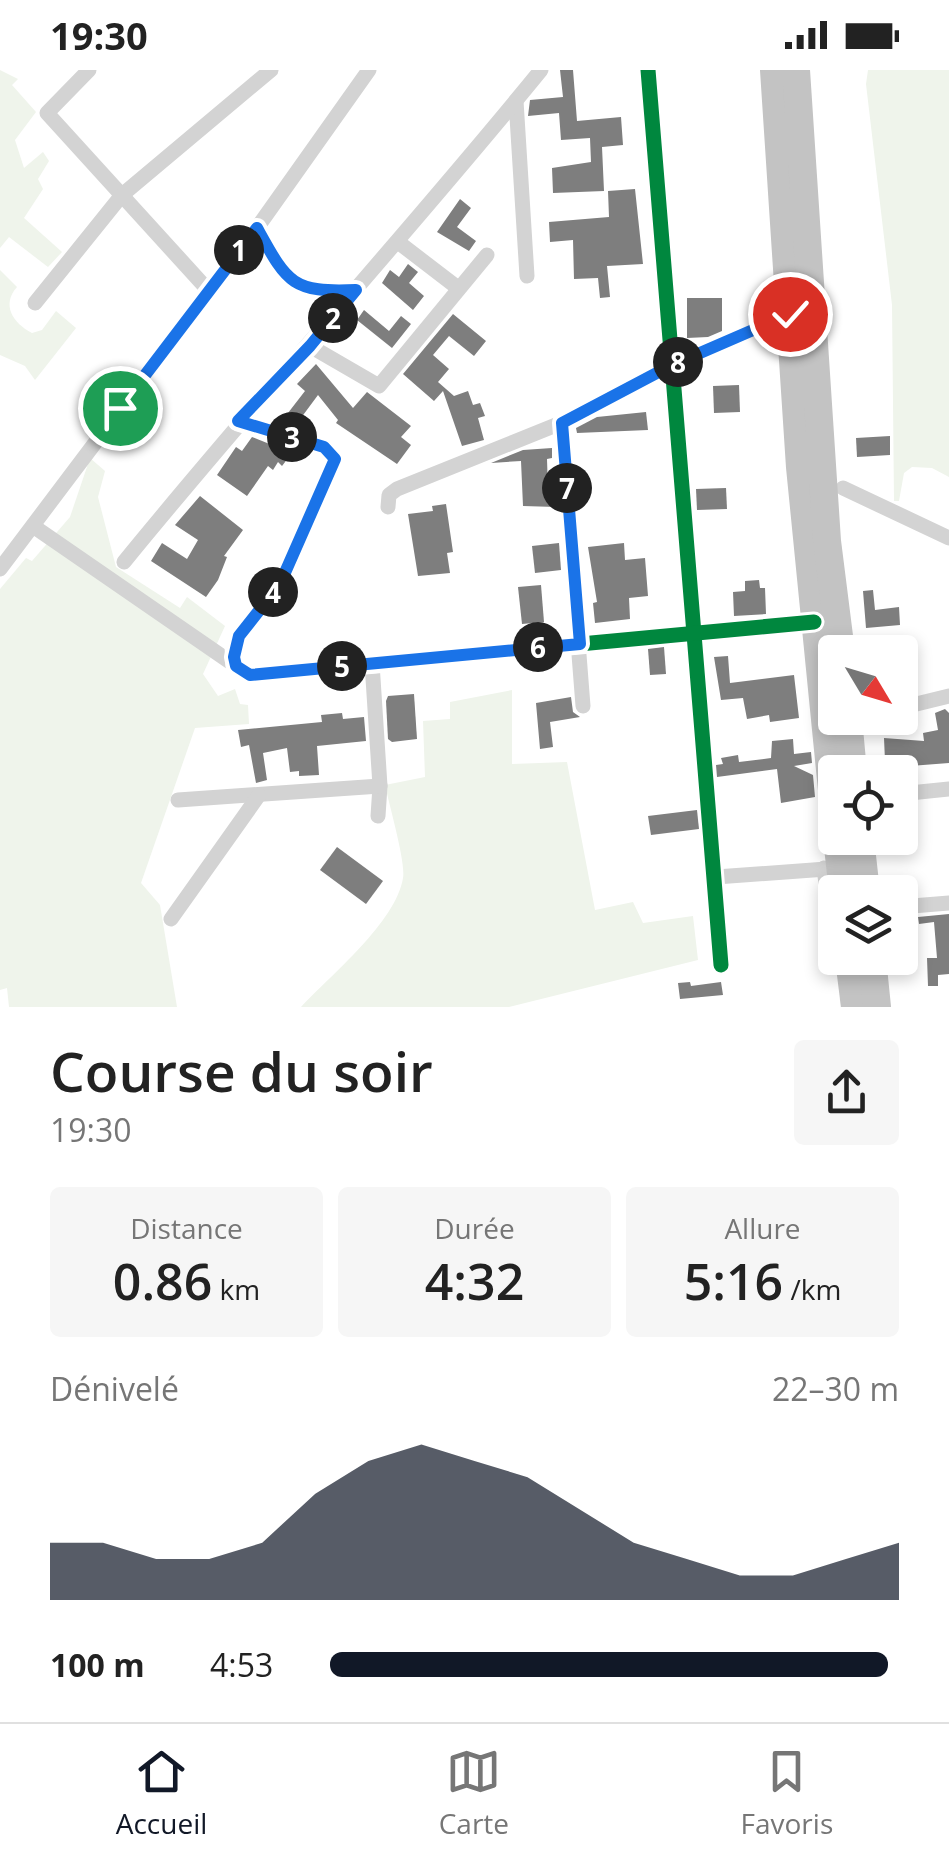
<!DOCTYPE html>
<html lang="fr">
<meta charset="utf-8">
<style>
body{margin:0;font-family:"Open Sans",sans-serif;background:#f6f6f6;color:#222;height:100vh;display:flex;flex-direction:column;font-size:38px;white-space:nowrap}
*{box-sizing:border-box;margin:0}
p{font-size:32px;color:#767676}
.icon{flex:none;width:55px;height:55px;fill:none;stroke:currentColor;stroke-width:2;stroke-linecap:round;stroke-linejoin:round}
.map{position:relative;height:937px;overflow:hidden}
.side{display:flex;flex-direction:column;background:#fff;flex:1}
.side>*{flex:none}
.needle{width:65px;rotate:128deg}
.tools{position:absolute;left:818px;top:565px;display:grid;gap:20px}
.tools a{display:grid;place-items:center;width:100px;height:100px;border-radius:10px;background:#fff;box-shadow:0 5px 15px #0003;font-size:50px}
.pin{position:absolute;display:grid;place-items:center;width:85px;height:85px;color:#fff;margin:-42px;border:5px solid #fff;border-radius:50%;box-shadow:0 2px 10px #0007}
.km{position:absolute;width:50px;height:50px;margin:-25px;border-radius:50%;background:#222;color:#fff;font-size:28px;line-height:50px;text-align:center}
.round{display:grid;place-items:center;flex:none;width:105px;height:105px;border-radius:10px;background:#f6f6f6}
.summary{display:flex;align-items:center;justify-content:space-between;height:170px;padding:0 50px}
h1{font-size:55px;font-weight:600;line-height:75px}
.figures{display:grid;grid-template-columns:repeat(3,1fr);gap:15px;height:170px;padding:10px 50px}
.figures div{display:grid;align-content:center;border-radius:10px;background:#f6f6f6;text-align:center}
.figures b{font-size:50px;font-weight:600}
.figures small{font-size:28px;font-weight:400}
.figures p{font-size:28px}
.chart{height:280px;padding:20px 50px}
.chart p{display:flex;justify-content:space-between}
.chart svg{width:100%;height:180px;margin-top:10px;fill:#111827;opacity:.7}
ul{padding:0 50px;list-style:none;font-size:32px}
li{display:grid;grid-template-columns:160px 120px 1fr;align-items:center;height:75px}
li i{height:25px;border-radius:12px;background:#111827}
.status{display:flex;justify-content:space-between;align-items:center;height:70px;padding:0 50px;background:#fff;direction:ltr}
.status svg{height:28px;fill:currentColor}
.tabs{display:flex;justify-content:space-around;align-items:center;height:140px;border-top:2px solid #e0e0e0;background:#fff;font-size:28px;color:#767676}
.tabs a{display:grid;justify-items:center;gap:5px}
.tabs .on{color:#111827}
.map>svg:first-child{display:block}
</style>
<div class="status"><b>19:30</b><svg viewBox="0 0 49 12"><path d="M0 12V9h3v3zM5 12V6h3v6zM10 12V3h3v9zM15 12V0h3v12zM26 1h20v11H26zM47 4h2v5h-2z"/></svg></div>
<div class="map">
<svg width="949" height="937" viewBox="0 0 949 937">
<rect width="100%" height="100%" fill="#fff"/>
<g fill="#eff4eb">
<path d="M 0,0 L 18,9 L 12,15 L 36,42 L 15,70 L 24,98 L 43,82 L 49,91 L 38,109 L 43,119 L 24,148 L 62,182 L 48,197 L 9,167 L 0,178 Z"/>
<path d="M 868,0 L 949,0 L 949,407 L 932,398 L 912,397 L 904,403 L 899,431 L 894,431 L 892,235 L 866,14 Z"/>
<path d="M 0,200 L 17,217 C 1,235 13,253 32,263 L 42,260 L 56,241 L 76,258 L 35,310 L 25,296 L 0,285 Z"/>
<path d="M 90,388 L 105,401 L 98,427 L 116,497 L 180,538 L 187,527 L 225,556 L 203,604 L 218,626 L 235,619 L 240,634 L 248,635 L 249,654 L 195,658 L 141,813 L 160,835 L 177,937 L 9,937 L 7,918 L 0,920 L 0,519 L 26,488 L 32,491 L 70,447 Z"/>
<path d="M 512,620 L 512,694 L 567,692 L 595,840 L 633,832 L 643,853 L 693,846 L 698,890 L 509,937 L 301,937 C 331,905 396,852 403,808 C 406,793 389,734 385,715 L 425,707 L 423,651 L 450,649 L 450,632 Z"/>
</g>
<g fill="#7e7e7e">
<path d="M 560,0 L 573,0 L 577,51 L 621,47 L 623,75 L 602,77 L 604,121 L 553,123 L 552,98 L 591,92 L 590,68 L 561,70 L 559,43 L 528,46 L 530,30 L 563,27 Z"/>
<path d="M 635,119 L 643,194 L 607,196 L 610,227 L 600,228 L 598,208 L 574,209 L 573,170 L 550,172 L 549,152 L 609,147 L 608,121 Z"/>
<path d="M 460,129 L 471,138 L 457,157 L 476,171 L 469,181 L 437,162 Z"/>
<path d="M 408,194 L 418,202 L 409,213 L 424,226 L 413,240 L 382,213 L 390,200 L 399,207 Z"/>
<path d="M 687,228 L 722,228 L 722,261 L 708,267 L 687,268 Z"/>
<path d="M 364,240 L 389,261 L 401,246 L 411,254 L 392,278 L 357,250 Z"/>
<path d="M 453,244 L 486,271 L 474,286 L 449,266 L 433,285 L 449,299 L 438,312 L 454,326 L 468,321 L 473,335 L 480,333 L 485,346 L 478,348 L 484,370 L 462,376 L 443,321 L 434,331 L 403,304 Z"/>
<path d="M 316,294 L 353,338 L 367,322 L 411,356 L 401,367 L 411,375 L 397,394 L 336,353 L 338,350 L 318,325 L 295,356 L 281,352 L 305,321 L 297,314 Z"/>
<path d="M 739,315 L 740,342 L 714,343 L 713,316 Z"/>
<path d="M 646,342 L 648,360 L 577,363 L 576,358 L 597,347 Z"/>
<path d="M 890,366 L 890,385 L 857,387 L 856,368 Z"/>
<path d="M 252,367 L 292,383 L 282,396 L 278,392 L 273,400 L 268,396 L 247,426 L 217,405 L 236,377 L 242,381 Z"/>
<path d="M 552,378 L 552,388 L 547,389 L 548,420 L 555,420 L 556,437 L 523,436 L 521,391 L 491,393 L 523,380 Z"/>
<path d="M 726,418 L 727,439 L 697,440 L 696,419 Z"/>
<path d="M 200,426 L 243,460 L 224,486 L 227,487 L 218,510 L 206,527 L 151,491 L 162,473 L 187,489 L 198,470 L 175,455 Z"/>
<path d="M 446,434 L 453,482 L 447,483 L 450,503 L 418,506 L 408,444 L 433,441 L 432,436 Z"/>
<path d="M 559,473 L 561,500 L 535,503 L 532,476 Z"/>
<path d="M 624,473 L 625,490 L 645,488 L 648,526 L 629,528 L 630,549 L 595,553 L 593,533 L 597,532 L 588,477 Z"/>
<path d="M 759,510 L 760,518 L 765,518 L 766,544 L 734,546 L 733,522 L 745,521 L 745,511 Z"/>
<path d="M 541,515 L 544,552 L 522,554 L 518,517 Z"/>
<path d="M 873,520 L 875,540 L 899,537 L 900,555 L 866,558 L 863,521 Z"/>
<path d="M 664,577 L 666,604 L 650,605 L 648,579 Z"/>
<path d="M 728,586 L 730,613 L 794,605 L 799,648 L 770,652 L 769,645 L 747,649 L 743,628 L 721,630 L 714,587 Z"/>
<path d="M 414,624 L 417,669 L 392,672 L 388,669 L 386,631 L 388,626 Z"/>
<path d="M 571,627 L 573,642 L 580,647 L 550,652 L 553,677 L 540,679 L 536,633 Z"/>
<path d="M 945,639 L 949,643 L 949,693 L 910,696 L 885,691 L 884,668 L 924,671 L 923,663 L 938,660 L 935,643 Z"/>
<path d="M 342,643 L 343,649 L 364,647 L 366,671 L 317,676 L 319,705 L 299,706 L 299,701 L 290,702 L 287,678 L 263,683 L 267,710 L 256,713 L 249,675 L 241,677 L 238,660 L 322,652 L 321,645 Z"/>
<path d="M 793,669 L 794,684 L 811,682 L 812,693 L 794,696 L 813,705 L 815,727 L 781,733 L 777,699 L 717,707 L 716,695 L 723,694 L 721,688 L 738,685 L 739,692 L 771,688 L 772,671 Z"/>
<path d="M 697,740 L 699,759 L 651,765 L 648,746 Z"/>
<path d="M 337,777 L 383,811 L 366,834 L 320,800 Z"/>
<path d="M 949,844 L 949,904 L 938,905 L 938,916 L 928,916 L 927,888 L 937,888 L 934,852 L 919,854 L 918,847 Z"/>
<path d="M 690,912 L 691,916 L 721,912 L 723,925 L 680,929 L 678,913 Z"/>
</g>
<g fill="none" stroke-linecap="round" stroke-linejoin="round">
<g stroke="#d3d3d3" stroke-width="15">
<path d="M 89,0 L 47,43 L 208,220"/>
<path d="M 648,0 L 721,895"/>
<path d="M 516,31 L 527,206"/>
<path d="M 257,158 C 287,212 291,223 356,219"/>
<path d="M 398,172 L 458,218"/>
<path d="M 35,233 L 122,125 L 271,0"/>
<path d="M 310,276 L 379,316 L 487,185"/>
<path d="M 238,351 L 324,377 L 335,389 L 279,514 L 239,566 L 235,576 L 236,596 L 249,605 L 814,552"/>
<path d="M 561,353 L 583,636"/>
<path d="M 843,418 L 949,468"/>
<path d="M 388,437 L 389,425 L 397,419 L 561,353 L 670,296 L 790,244"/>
<path d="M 33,456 L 236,596"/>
<path d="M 124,492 C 260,325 405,167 541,0"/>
<path d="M 0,499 L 257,158 L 369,0"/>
<path d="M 372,593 L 380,716 L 378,746"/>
<path d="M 900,638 L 949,626"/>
<path d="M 900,724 L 949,719"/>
<path d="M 178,730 L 380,716"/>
<path d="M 824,798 L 835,884"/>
<path d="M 716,807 L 840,798"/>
<path d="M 900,837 L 949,833"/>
<path d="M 171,849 L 259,725"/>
</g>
<g stroke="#c3c3c3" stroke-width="28">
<path d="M 774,0 L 800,397 L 835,750"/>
<path d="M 796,0 L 827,471 L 841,582"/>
<path d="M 848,648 L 853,702"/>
<path d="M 837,768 L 843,822"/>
<path d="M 860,768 L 866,822"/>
<path d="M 849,888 L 855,937"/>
<path d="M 872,888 L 877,937"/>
</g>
<g stroke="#fff" stroke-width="21">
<g id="cycleway">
<path d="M 648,0 L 721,895"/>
<path d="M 238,351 L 324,377 L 335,389 L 279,514 L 239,566 L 235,576 L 236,596 L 249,605 L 814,552"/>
</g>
</g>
<use href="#cycleway" stroke="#00873e" stroke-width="15"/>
</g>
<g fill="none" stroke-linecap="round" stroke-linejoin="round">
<g stroke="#fff" stroke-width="20">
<path id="route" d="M 120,338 L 257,158 C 287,212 291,223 356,220 L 310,276 L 238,351 L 324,377 L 335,389 L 280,514 L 239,566 L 234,587 L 236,596 L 250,605 L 580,574 L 562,353 L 670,296 L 790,244"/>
</g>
<use href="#route" stroke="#1a73e8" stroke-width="12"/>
</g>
</svg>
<div class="tools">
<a><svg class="needle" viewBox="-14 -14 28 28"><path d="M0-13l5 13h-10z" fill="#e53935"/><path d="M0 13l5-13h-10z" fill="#767676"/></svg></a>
<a><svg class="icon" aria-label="locate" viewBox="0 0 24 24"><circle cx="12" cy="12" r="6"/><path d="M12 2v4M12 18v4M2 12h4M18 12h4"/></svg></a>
<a><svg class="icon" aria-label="layers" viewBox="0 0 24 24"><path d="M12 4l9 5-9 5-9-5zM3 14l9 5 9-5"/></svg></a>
</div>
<div class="pin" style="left:120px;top:338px;background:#1e9e55"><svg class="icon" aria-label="arrive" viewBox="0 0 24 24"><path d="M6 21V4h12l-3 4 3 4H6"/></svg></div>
<div class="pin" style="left:790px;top:244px;background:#d93025"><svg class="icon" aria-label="check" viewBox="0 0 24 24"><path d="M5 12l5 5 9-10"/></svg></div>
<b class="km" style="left:239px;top:180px">1</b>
<b class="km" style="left:333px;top:248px">2</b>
<b class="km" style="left:292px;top:367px">3</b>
<b class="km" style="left:273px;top:522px">4</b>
<b class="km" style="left:342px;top:596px">5</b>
<b class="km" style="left:538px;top:577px">6</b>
<b class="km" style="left:567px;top:418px">7</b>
<b class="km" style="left:678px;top:292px">8</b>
</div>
<section class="side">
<div class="summary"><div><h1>Course du soir</h1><p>19:30</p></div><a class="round"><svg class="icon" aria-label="share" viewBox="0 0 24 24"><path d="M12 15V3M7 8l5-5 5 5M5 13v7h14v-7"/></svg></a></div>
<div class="figures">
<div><p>Distance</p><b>0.86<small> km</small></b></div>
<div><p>Durée</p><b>4:32</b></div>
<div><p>Allure</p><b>5:16<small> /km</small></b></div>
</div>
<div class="chart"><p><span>Dénivelé</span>22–30 m</p>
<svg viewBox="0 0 160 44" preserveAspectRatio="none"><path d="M0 44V30L10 30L20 34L30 34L40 30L50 18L60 10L70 6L80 10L90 14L100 22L110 30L120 34L130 38L140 38L150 34L160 30V44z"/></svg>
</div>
<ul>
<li><b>100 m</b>4:53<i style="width:98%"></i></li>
</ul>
</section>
<nav class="tabs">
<a class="on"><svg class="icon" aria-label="home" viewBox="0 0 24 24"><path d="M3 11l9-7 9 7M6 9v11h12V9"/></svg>Accueil</a>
<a><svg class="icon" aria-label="map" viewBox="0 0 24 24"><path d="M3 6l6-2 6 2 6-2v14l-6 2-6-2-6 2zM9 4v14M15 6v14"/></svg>Carte</a>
<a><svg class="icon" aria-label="saved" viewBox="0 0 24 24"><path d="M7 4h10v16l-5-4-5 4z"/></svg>Favoris</a>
</nav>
